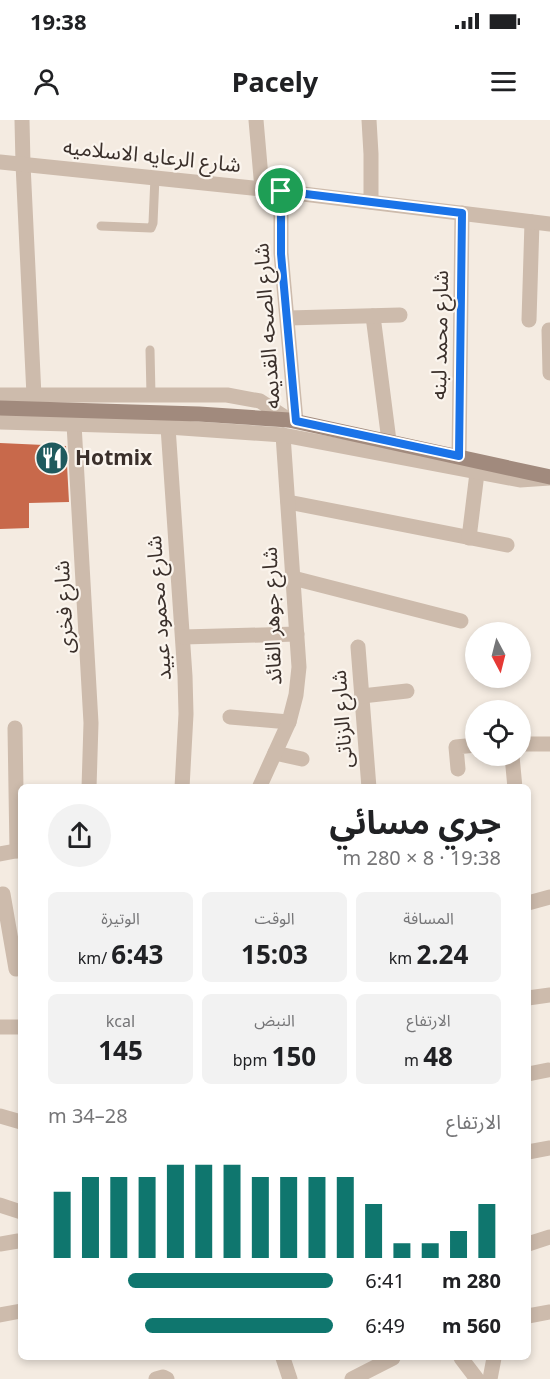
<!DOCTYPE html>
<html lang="ar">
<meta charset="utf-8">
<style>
body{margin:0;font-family:"Noto Sans","Noto Sans Arabic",sans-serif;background:#f2f2f2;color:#202124;direction:rtl;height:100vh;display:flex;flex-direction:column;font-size:22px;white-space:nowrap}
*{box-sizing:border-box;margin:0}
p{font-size:20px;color:#757577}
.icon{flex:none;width:33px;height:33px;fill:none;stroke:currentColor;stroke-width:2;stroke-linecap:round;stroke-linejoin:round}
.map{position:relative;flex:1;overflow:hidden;direction:ltr}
.panel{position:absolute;left:18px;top:664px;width:513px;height:576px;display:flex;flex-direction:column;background:#fff;border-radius:9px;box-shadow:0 3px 9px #0003;direction:rtl}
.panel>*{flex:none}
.needle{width:39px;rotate:173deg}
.tools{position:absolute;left:465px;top:502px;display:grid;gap:12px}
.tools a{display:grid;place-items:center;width:66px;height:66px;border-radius:50%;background:#fff;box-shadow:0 3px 9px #0003;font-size:30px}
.pin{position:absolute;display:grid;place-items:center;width:51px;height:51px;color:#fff;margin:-26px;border:3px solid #fff;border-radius:50%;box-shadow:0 2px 6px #0007}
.round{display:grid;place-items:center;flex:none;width:63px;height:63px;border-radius:32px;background:#f2f2f2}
.summary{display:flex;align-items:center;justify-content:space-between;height:102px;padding:0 30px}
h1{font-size:33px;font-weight:700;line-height:45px}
.metrics{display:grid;grid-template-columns:repeat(3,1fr);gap:9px;height:102px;padding:6px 30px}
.metrics div{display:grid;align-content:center;border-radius:9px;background:#f2f2f2;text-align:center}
.metrics b{font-size:26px;font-weight:700}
.metrics small{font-size:16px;font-weight:400}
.metrics p{font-size:16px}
.chart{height:168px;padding:12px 30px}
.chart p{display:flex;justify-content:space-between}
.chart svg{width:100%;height:108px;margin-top:6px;stroke:#0f766e;stroke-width:6}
ul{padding:0 30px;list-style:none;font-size:20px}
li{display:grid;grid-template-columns:96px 72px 1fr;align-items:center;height:45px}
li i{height:15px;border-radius:8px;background:#0f766e}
.status{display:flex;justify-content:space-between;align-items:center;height:42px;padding:0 30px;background:#fff;direction:ltr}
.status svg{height:16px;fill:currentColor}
header{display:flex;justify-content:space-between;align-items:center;height:78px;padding:0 30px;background:#fff;font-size:27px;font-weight:700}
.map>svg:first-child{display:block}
</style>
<div class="status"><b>19:38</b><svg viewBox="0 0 49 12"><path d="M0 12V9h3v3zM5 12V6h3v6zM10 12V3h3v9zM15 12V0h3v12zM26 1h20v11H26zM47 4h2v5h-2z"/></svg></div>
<header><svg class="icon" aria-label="menu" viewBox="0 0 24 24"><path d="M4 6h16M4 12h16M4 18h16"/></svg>Pacely<svg class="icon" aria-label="person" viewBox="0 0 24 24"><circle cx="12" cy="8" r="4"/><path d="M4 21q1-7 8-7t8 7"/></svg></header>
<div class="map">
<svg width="550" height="1259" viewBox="0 0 550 1259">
<rect width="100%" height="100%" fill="#f4ebe1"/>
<path fill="#c8694b" d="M 0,323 L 66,326 L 69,382 L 29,383 L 29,408 L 0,409 Z"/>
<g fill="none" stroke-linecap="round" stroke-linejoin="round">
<g stroke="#cdbbac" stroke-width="9">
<path d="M 101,106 L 151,108 L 153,103 L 155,57"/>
<path d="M 150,230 L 151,275"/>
</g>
<g stroke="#cdbbac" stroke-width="15">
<path d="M 22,0 L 23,44 L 34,276"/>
<path d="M 256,0 L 262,69"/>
<path d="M 369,0 L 371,34 L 371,82"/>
<path d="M 281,71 L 281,133 L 296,301"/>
<path d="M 373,196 L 389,321"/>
<path d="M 288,198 L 400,195"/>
<path d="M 529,200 L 532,102"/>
<path d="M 549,210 L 550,253"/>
<path d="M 74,304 L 91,603 L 89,668"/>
<path d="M 168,307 L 185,556 L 186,594 L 182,668"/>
<path d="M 459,337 L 462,93"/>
<path d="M 288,382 L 507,425"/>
<path d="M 469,418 L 477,353"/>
<path d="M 293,458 L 461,501"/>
<path d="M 183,517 L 297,514"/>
<path d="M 358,527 L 369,668"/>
<path d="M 362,576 L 407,571"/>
<path d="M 230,597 L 289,602"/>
<path d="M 15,608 L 17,731"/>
<path d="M 520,624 L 550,624"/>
<path d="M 275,633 L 302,639"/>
<path d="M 512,636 L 515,668"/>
<path d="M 458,649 L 456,627 L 476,625"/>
<path d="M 259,668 L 289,602 L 296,575 L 299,547 L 283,315"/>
<path d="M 0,734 L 21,730"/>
<path d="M 3,774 L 16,849"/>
<path d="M 528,783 L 550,777"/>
<path d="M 528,878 L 550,875"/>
<path d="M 0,907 L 21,907"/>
<path d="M 528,954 L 548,950"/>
<path d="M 0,996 L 21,1002"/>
<path d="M 528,1032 L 550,1028"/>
<path d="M 0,1085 L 21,1092"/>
<path d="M 0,1124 L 18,1121"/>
<path d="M 528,1124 L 550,1117"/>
<path d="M 0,1195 L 21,1191"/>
<path d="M 528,1196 L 550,1192"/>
<path d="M 283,1238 L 290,1259"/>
<path d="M 461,1238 L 477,1259"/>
<path d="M 156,1259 L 163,1257 L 167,1259"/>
<path d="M 352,1259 L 393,1238"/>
<path d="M 490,1259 L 494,1238"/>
</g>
<g stroke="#cdbbac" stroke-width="15">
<path d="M 0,42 L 262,69 L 550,104"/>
<path d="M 0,275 L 227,275 L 260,281 L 289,300"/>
<path d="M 0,302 L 168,307 L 283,315 L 520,360 L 550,358"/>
</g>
<path stroke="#a18a7d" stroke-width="15" d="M 0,288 L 199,294 L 289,300 L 550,357"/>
</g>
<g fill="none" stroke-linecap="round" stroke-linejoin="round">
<g stroke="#fff" stroke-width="12">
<path id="route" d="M 281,71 L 462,93 L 459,336 L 296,301 L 281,134 Z"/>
</g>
<use href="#route" stroke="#1a73e8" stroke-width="8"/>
</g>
<defs>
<g id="restaurant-disc" transform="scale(1.725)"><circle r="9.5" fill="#1f5a5e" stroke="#fbf5ee"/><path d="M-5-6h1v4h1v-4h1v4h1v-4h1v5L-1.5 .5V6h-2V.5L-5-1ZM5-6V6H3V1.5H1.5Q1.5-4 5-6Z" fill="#fff"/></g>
</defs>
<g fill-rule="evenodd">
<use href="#restaurant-disc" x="52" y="338"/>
</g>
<g text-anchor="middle" stroke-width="4.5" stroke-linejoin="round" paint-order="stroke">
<g font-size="21" fill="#3b302b" stroke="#fbf5ee">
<text transform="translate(152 36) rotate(6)" y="7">شارع الرعايه الاسلاميه</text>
<text transform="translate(267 206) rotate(-94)" y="7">شارع الصحه القديمه</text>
<text transform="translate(440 215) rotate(-89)" y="7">شارع محمد لبنه</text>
<text transform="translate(64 487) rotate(-93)" y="7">شارع فخرى</text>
<text transform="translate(159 488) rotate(-94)" y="7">شارع محمود عبيد</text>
<text transform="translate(272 496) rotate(-92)" y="7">شارع جوهر القائد</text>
<text transform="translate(342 599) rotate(-94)" y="7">شارع الزناتى</text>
</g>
<g font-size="21" font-weight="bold" fill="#3b302b" stroke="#fbf5ee" text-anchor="start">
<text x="75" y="345">Hotmix</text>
</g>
</g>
</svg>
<div class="tools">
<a><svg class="needle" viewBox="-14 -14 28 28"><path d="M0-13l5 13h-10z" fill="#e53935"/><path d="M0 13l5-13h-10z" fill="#757577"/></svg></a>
<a><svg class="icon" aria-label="locate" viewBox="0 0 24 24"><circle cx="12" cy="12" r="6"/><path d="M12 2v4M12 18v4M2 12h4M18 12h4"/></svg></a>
</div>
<div class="pin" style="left:281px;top:71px;background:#1e9e55"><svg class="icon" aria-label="arrive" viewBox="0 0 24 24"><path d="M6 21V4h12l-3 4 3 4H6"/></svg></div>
<section class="panel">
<div class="summary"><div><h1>جري مسائي</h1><p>19:38 · 8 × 280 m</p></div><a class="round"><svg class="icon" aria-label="share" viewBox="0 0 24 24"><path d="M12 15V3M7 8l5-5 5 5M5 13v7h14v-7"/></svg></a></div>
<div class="metrics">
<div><p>المسافة</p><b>2.24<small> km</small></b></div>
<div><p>الوقت</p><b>15:03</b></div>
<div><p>الوتيرة</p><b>6:43<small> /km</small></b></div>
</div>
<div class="metrics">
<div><p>الارتفاع</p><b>48<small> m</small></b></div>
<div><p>النبض</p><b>150<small> bpm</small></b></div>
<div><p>kcal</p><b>145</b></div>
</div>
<div class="chart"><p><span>الارتفاع</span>28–34 m</p>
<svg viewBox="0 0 160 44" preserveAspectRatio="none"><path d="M5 44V17M15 44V11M25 44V11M35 44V11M45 44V6M55 44V6M65 44V6M75 44V11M85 44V11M95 44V11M105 44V11M115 44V22M125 44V38M135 44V38M145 44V33M155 44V22"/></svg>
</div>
<ul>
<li><b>280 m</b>6:41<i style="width:72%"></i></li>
<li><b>560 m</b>6:49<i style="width:66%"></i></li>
</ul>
</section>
</div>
